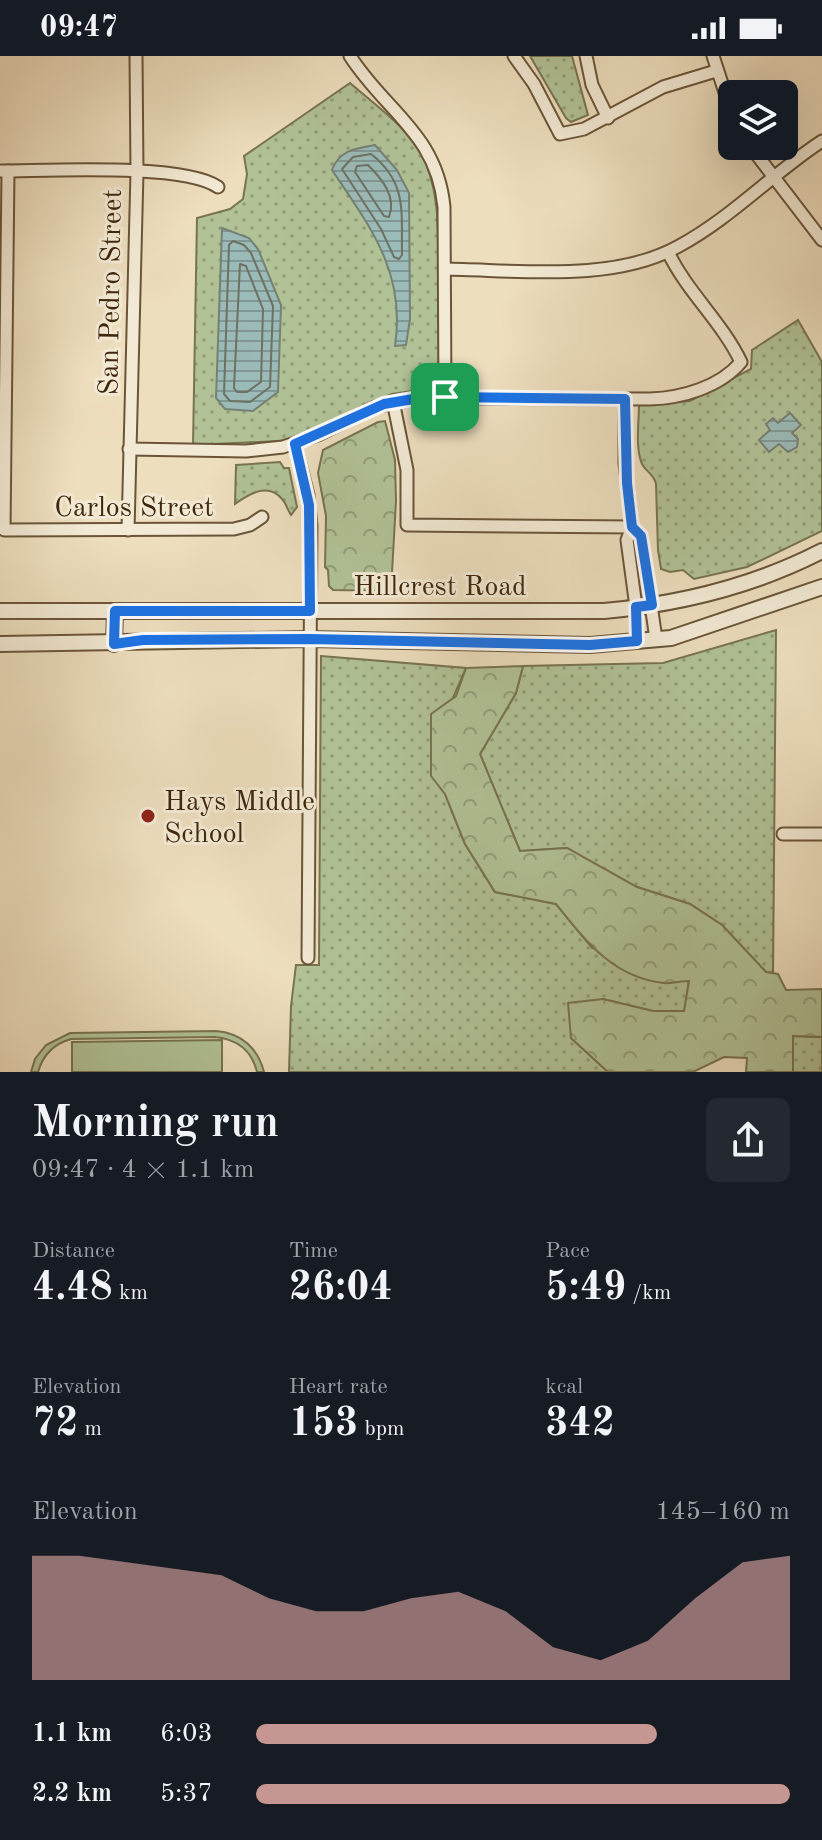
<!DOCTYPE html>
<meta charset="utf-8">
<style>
body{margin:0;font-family:"Old Standard TT",serif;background:#242831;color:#f1f3f6;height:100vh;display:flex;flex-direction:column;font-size:30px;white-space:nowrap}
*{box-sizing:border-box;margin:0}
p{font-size:26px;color:#9ea1a6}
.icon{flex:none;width:44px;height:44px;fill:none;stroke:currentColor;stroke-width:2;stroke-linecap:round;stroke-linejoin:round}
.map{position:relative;height:1016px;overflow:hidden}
.details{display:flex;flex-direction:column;background:#171b24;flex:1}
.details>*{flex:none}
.fabs{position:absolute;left:718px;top:24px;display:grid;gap:16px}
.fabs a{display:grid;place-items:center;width:80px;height:80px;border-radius:12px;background:#171b24;box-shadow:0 8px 32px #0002;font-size:40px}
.pin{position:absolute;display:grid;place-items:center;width:68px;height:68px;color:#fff;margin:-34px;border-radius:16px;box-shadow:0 4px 12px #0006}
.round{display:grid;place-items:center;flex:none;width:84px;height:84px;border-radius:12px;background:#242831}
.overview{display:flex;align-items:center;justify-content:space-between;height:136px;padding:0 32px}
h1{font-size:44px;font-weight:700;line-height:60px}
.metrics{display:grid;grid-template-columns:repeat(3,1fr);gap:12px;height:136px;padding:8px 32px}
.metrics div{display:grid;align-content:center}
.metrics b{font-size:40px;font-weight:700}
.metrics small{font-size:22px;font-weight:400}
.metrics p{font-size:22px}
.chart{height:224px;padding:16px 32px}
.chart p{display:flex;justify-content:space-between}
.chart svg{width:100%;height:144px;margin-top:8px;fill:#c59692;opacity:.7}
ul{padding:0 32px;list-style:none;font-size:26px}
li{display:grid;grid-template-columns:128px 96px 1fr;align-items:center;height:60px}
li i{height:20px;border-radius:10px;background:#c59692}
.status{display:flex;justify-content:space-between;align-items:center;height:56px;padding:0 40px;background:#171b24;direction:ltr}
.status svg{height:22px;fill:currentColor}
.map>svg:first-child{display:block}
</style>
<div class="status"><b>09:47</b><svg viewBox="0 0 49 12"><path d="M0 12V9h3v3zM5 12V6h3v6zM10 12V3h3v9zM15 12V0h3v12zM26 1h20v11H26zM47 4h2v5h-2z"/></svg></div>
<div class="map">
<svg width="822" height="1016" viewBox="0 0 822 1016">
<defs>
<pattern id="green-dots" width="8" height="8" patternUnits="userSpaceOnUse" patternTransform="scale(2)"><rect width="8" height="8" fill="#b1c297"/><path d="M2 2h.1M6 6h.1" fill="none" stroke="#919e79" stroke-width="1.8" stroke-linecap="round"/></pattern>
<pattern id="forest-crowns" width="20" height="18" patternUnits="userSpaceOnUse" patternTransform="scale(2)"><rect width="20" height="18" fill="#b1c297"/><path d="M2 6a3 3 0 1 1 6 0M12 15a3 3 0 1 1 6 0" fill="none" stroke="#919e79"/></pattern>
<pattern id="water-rules" width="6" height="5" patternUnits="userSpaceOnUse" patternTransform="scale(2)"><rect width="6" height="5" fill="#9bbbb9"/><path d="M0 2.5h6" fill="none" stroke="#809895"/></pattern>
</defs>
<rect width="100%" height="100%" fill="#eddebe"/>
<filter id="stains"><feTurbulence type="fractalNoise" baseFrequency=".0025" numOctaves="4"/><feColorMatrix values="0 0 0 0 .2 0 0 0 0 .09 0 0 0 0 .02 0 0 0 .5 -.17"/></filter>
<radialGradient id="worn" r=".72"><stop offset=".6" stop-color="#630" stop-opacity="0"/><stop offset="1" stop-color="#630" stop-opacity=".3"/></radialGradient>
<g fill="url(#green-dots)" stroke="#787451" stroke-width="2">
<path d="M 530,0 L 572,0 L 588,59 L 571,66 L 566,62 Z"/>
<path d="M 350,27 C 372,46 406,71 420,95 C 441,133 438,179 438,221 C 438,258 439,294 439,331 L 392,338 L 306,378 L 280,385 L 193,389 L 197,162 L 230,153 L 243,143 L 247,118 L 244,100 Z"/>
<path d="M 798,264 L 822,306 L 822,475 L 747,511 L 694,523 L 683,514 L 670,516 L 661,513 L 658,494 L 656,428 C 654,418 646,416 642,408 C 635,391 639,367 639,349 L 690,345 L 751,313 L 752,294 Z"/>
<path d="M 280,406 L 284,412 L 289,412 L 297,451 L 291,459 C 288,455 286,447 282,443 C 268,426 249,438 235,448 L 236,409 Z"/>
<path d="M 776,574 L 773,917 L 766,916 L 722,869 L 690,848 L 637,831 L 567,792 L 520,795 L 480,698 L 516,637 L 523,610 L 663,607 Z"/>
<path d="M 321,600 L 466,612 L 432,690 L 431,719 L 445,738 L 465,788 L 495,836 L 556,848 L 592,892 L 689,924 L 685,955 L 653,955 L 603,943 L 571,982 L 608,1016 L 289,1016 L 291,950 L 296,909 L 319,909 Z"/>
<path d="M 793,980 L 822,981 L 822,1016 L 793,1016 Z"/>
</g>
<g fill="url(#forest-crowns)" stroke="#787451" stroke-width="2">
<path d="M 385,365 L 395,404 L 396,445 L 391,535 L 333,534 L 329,530 L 328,514 L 325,511 L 326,460 L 318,417 L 323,394 L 378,366 Z"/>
<path d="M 523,610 L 516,637 L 480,698 L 520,795 L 567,792 L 637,831 L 690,848 L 722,869 L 766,916 L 778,918 L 786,934 L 822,933 L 822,981 L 793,980 L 793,1016 L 746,1016 L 747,1002 L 724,1001 L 693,1016 L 608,1016 L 571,982 L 568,947 L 603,943 L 653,955 L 684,955 L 689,925 C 681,925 672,928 664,927 C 612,921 586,885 556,848 L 495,836 L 465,788 L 445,738 L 431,720 L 431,658 L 456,640 L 466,612 Z"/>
</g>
<g fill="#b1c297" stroke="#787451" stroke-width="2">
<path d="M 216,975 C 241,977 258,992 264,1016 L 257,1016 C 252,995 237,983 215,981 L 71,983 C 53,988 43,999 38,1016 L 31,1016 L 35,1003 L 46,989 L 70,977 Z"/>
<path d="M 222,984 L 222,1016 L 72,1016 L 72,986 Z"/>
</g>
<g fill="url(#water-rules)" stroke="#768073" stroke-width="2">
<path d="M 375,89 L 397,114 L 409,137 L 410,263 L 406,289 L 395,290 C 406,217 371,172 332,114 C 339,94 357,92 375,89 Z"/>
<path d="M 222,172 L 249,182 L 258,193 L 281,249 L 278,336 L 253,355 L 225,353 L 216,342 Z"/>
<path d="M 790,357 L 801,369 L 792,377 L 798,383 L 797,391 L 788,396 L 779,388 L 769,396 L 759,384 L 770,374 L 766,368 L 773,362 L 778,367 Z"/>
</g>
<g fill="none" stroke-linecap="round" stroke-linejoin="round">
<g stroke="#6d7162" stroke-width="2">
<path d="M 371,98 C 408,127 401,157 402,199 L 399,203 L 394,201 L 381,173 L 342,113 L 353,101 Z"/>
<path d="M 368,109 C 382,123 397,141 389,161 L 384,160 L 355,116 L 357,110 Z"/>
<path d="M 233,185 L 244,189 L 251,197 L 273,250 L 270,331 L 250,346 L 230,345 L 224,338 L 229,189 Z"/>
<path d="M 240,208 L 246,210 L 263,253 L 261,326 L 247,336 L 237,336 L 234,332 Z"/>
</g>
<g stroke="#6a5538" stroke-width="15">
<g id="minor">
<path d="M 350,0 C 386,56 437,78 444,151 L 445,341"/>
<path d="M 514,0 L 534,28 L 560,78 L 584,73 L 663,31 L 716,15"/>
<path d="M 586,0 L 592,29 L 608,62"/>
<path d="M 713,0 L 732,58"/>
<path d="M 750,90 L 822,184"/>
<path d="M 0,115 C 48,115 183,107 218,131"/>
<path d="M 8,115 L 4,474 L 234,473 L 250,469 L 262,461"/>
<path d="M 445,213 C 519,214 613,227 679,190 C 731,162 773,117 822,85"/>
<path d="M 625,343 L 625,407 L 632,471 L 627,484 L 636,551 L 637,585"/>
<path d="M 393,345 L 407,414 L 407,469 L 632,471"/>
<path d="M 295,388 L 308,439 L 311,470 L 308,902"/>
<path d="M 129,393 L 246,395 L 283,391 L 318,379 L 375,351 L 419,342 L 650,343 C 682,342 720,331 741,306 C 722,266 687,236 668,196"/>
<path d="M 632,471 L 641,480 L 656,583"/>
<path d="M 128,474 L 137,116 L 136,0"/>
<path d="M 783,778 L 822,778"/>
</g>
</g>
<g stroke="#6a5538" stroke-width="18">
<g id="tertiary">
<path d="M 0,555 L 604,555 C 680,548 754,530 822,495"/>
<path d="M 0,588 L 310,583 L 590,589 L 671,582 L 822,531"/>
<path d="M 114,588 L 115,555"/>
</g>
</g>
<use href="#minor" stroke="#f3ead5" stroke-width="11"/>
<use href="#tertiary" stroke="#f3ead5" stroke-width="14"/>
</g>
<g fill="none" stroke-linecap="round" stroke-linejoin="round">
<g stroke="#fff" stroke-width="16">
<path id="route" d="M 445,341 L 625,343 L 627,427 L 632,471 L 641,480 L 652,549 L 636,551 L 637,585 L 590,589 L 310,583 L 143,584 L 114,588 L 115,555 L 310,555 L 309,449 L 295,388 L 384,348 L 419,342 Z"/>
</g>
<use href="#route" stroke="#1a73e8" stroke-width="10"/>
</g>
<circle fill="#8f2418" stroke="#f3ead5" stroke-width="3" cx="148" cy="760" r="8"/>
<g text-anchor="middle" stroke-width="6" stroke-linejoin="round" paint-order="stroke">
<g font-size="28" fill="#3f270b" stroke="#f3ead5">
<text transform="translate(109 236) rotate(-89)" y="10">San Pedro Street</text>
<text x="134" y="460">Carlos Street</text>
<text x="440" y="539">Hillcrest Road</text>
</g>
<g font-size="28" fill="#3f270b" stroke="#f3ead5" text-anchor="start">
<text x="164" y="754">Hays Middle<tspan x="164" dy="32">School</tspan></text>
</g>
</g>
<rect width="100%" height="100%" filter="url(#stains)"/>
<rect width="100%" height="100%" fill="url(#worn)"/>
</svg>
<div class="fabs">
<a><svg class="icon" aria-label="layers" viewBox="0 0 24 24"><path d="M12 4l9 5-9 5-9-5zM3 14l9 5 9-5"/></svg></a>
</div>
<div class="pin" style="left:445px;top:341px;background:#1e9e55"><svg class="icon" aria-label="arrive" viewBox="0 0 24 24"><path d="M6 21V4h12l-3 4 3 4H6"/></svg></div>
</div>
<section class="details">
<div class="overview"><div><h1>Morning run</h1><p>09:47 · 4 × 1.1 km</p></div><a class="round"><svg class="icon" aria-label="share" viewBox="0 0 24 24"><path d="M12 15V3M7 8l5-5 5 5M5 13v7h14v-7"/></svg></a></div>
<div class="metrics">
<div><p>Distance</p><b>4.48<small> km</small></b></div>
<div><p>Time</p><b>26:04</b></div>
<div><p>Pace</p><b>5:49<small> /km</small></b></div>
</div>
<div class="metrics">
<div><p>Elevation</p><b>72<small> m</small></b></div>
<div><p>Heart rate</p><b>153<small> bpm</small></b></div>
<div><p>kcal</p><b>342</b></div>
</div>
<div class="chart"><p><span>Elevation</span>145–160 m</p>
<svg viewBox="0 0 160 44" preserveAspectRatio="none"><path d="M0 44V6L10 6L20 8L30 10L40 12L50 19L60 23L70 23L80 19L90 17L100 23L110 34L120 38L130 32L140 19L150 8L160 6V44z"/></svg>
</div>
<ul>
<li><b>1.1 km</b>6:03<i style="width:75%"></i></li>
<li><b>2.2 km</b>5:37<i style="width:100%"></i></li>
</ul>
</section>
